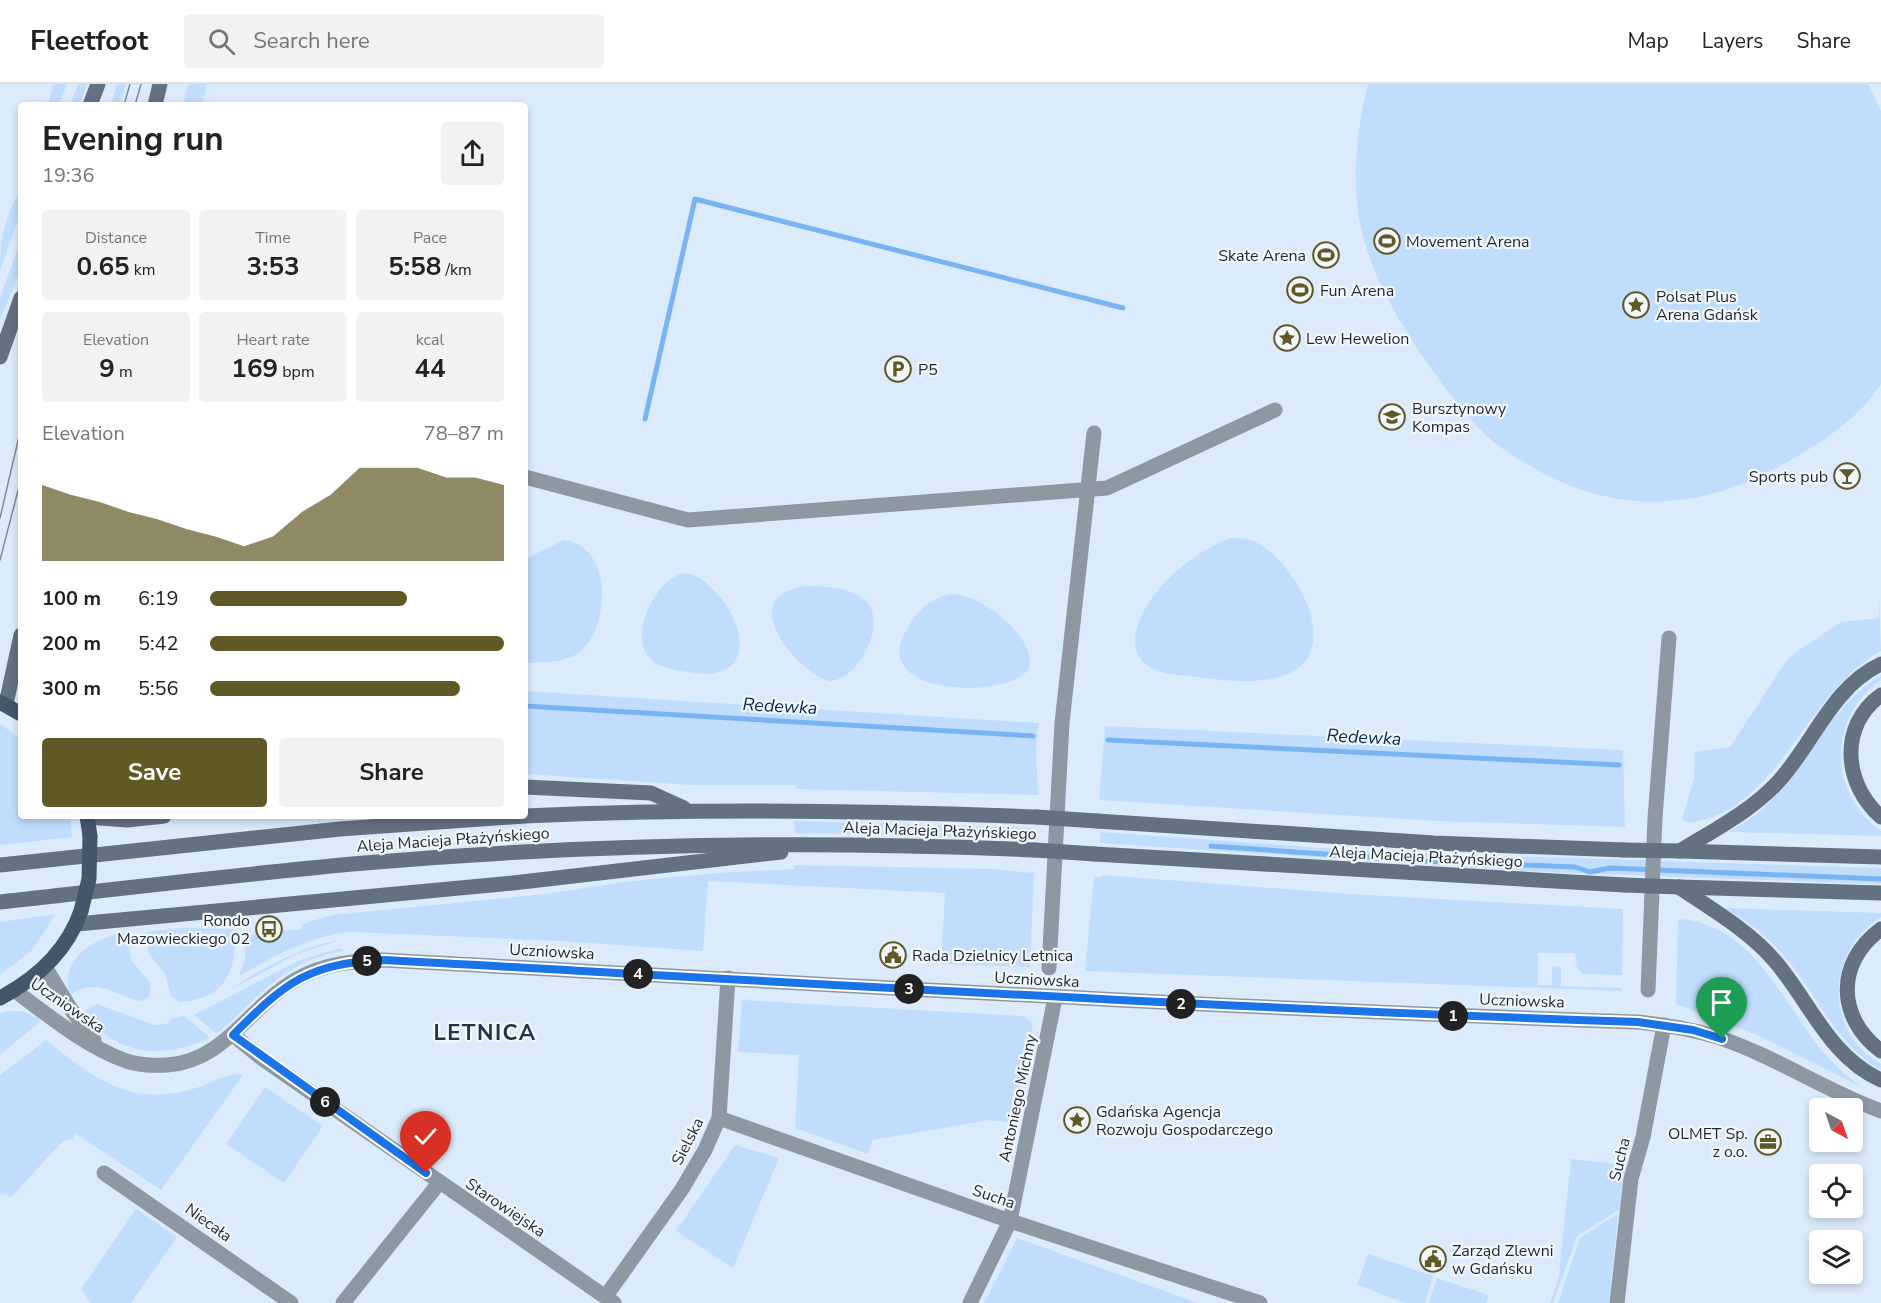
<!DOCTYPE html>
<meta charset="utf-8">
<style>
body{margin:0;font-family:"Nunito Sans",sans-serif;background:#f2f2f2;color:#222;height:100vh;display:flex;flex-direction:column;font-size:22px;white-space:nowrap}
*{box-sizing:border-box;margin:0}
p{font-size:20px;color:#767676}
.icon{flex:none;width:33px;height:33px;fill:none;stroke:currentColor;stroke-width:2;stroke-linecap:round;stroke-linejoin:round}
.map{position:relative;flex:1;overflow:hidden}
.side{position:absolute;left:18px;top:18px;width:510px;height:717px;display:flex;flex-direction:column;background:#fff;border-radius:6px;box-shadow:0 3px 9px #0003}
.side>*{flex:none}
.needle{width:39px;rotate:140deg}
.fabs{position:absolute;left:1809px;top:1014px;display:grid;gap:12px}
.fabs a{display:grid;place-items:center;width:54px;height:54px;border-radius:6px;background:#fff;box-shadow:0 3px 9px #0003;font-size:30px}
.pin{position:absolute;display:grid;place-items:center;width:51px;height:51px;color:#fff;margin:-62px -26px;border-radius:50% 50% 50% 0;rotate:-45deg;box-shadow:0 0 6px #0007}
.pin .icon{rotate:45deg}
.km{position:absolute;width:30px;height:30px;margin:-15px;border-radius:50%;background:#222;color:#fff;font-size:16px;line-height:30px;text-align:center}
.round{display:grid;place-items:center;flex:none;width:63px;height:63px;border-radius:6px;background:#f2f2f2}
.summary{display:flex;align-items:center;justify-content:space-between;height:102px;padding:0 24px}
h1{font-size:33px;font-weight:700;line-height:45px}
.figures{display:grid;grid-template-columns:repeat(3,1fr);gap:9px;height:102px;padding:6px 24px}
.figures div{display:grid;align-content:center;border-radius:6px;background:#f2f2f2;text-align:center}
.figures b{font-size:26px;font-weight:700}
.figures small{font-size:16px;font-weight:400}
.figures p{font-size:16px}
.chart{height:168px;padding:12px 24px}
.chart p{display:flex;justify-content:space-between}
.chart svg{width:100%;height:108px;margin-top:6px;fill:#605925;opacity:.7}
.cta{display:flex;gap:12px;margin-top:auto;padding:12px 24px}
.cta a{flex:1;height:69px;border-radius:6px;background:#605925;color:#fff;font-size:24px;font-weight:700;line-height:69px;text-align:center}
.cta a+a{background:#f2f2f2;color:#222}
ul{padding:0 24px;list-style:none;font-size:20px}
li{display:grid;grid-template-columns:96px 72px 1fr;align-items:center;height:45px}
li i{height:15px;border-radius:8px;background:#605925}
header{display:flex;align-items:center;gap:36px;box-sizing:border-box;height:84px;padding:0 30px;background:#fff;border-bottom:2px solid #e0e0e0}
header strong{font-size:28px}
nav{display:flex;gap:33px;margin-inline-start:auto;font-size:21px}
.search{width:420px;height:54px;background:#f2f2f2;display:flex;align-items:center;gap:15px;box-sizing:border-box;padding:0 21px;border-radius:6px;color:#767676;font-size:22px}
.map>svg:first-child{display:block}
</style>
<header>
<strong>Fleetfoot</strong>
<div class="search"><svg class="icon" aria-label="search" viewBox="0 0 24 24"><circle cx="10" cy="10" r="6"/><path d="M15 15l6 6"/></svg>Search here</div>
<nav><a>Map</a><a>Layers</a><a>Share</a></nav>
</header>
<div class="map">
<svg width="1881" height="1219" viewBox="0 0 1881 1219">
<rect width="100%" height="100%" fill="#dcebfb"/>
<g fill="#c0ddfe">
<path d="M 53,0 L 67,0 L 59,21 L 48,21 Z"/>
<path d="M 78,0 L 87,0 L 80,21 L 70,21 Z"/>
<path d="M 117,0 L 126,0 L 120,21 L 111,21 Z"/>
<path d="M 188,0 L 207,0 L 202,21 L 183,21 Z"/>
<path d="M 1368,0 L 1868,0 L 1881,27 L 1881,300 C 1858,336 1817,362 1780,382 C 1697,428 1613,431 1530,382 C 1517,374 1501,365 1489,354 C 1463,330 1441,299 1421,270 C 1391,226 1363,174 1357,121 C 1353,80 1358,40 1368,0 Z"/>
<path d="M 21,106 L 21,128 L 0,187 C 0,156 4,132 21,106 Z"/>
<path d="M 21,156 L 21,184 L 0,236 L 0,214 Z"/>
<path d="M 1230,454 C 1239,454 1248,454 1256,458 C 1298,480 1349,574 1279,593 C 1248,602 1211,594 1179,591 C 1110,586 1135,527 1169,494 C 1187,477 1207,463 1230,454 Z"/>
<path d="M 564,456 C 611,461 611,538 583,565 C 569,579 544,578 525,579 L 525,475 Z"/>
<path d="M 685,489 C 716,492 762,561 728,584 C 716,592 701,590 688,588 C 675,586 659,584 650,574 C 627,551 657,493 685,489 Z"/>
<path d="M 808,502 C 827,503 850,503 865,516 C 888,537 861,593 832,597 C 810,600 724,511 808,502 Z"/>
<path d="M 1879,509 L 1881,567 C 1804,609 1779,727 1689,739 L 1682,735 L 1694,694 L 1695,668 L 1730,663 L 1789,573 L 1841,538 L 1879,534 Z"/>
<path d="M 952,510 C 980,511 1029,547 1030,578 C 1033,615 862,619 907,545 C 918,526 929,514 952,510 Z"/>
<path d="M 1881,591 L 1881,596 C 1827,633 1828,710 1881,747 L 1881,752 L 1728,748 C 1800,713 1816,631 1881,591 Z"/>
<path d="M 525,607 L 1039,639 L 1036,664 L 1038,711 L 796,705 L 795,701 L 692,701 L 525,690 Z"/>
<path d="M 0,640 L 21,655 L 21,732 L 70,732 L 72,753 L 0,761 Z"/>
<path d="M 1105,642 L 1623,666 L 1625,743 L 1436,737 L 1099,716 Z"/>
<path d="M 794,737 L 1032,744 L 1032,755 L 795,749 Z"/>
<path d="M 1100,748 L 1380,768 L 1881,784 L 1881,800 L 1545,788 L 1100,759 Z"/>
<path d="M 794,781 L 994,785 L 1034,789 L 1030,883 L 941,880 L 945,809 L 708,797 L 703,867 L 560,857 L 349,848 C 308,853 275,872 239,892 L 245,875 L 245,851 L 302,845 L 302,840 L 332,831 L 545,810 L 624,798 L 717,789 L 794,785 Z"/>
<path d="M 1103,791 L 1351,810 L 1623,825 L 1622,891 L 1583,890 L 1577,884 L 1575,869 L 1538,869 L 1538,901 L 1552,901 L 1552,882 L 1561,883 L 1561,902 L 1622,904 L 1622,907 L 1085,887 L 1094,793 L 1102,793 Z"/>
<path d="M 1723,824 L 1881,829 L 1881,833 C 1826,867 1823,948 1881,980 L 1881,986 C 1840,963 1821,920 1794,884 C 1774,858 1752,839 1723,824 Z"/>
<path d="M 56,830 L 32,866 L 0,891 L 0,838 Z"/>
<path d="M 1678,835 C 1751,839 1781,915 1819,963 C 1832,979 1847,993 1863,1004 L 1757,951 L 1676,920 Z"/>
<path d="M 181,844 L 234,845 C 238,886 225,916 179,918 L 171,912 L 165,890 L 149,870 L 145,848 Z"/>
<path d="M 123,849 L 126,850 L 132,877 L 151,900 L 149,913 L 141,917 L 135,916 C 113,908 91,894 71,911 C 57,876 95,854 123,849 Z"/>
<path d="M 344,855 L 297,870 L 230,906 C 265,882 303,862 344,855 Z"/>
<path d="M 340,864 L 345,867 C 286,875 258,913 217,950 L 194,931 L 300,876 Z"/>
<path d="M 742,916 L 1023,932 L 1033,939 L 1014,1039 L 990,1036 L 872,1056 L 868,1070 L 795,1044 L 799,971 L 738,968 Z"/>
<path d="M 97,920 L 154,941 L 167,940 L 171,935 L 184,932 L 210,954 C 161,976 117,972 82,928 Z"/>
<path d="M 8,927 L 22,927 L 42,936 L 0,971 L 0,929 Z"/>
<path d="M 46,956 C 95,995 130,1024 196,1004 C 212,999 226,988 243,991 L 161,1106 L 76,1050 L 72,1055 L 63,1057 L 10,1114 L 4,1107 L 5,1111 L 0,1110 L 0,991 Z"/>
<path d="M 265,1003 L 323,1042 L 284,1099 L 226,1060 Z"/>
<path d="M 735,1061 L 779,1074 L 733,1184 L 676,1147 Z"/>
<path d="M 1571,1075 L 1627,1081 L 1620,1125 L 1577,1152 L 1553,1219 L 1550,1219 L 1559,1192 Z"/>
<path d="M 136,1125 L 177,1153 L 131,1219 L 91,1219 L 81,1205 Z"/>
<path d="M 1618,1130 L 1609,1219 L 1558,1219 L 1580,1154 Z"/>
<path d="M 1017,1154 L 1198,1219 L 984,1219 Z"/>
<path d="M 1368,1170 L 1433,1192 L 1425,1219 L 1406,1219 L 1357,1201 Z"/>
<path d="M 1437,1194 L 1489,1211 L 1486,1219 L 1429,1219 Z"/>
</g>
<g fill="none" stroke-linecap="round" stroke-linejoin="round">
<g stroke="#78b3f2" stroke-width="5">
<path d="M 645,335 L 695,115 L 1123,224"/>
<path d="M 525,622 L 1033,652"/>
<path d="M 1108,656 L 1619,681"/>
<path d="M 1211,762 L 1422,777 L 1575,783 L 1590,788 L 1610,784 L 1881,795"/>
</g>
<g stroke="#8e98a3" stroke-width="15">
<path d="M 525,393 L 688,436 L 1107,404 L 1275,326"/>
<path d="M 45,883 L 70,924 L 94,956"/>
<path d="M 1049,884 L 1062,639 L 1094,349"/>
<path d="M 14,906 C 49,932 85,962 126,977 C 139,981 153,982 167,981 C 226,977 250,921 297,895 C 325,879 354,877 385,876 C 803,899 1220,924 1638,938 C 1666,941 1693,945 1720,954 C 1776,973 1826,1007 1881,1027"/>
<path d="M 1648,906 L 1655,734 L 1669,554"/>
<path d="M 233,951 L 260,973 L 614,1219"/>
<path d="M 719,1034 L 1010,1137 L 1260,1219"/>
<path d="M 104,1089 L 291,1219"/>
<path d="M 606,1212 L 682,1105 L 705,1066 L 719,1034 L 728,894"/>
<path d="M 343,1219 L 439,1099"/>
<path d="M 970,1219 L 1010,1137 L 1055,914"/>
<path d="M 1617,1219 L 1631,1095 L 1643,1053 L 1664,941"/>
</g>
<g stroke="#637181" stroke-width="15">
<path d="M 90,21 L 98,0"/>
<path d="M 155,21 L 160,0"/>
<path d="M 0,273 L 21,214"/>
<path d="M 1881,611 C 1838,642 1844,701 1881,733"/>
<path d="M 6,620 L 21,551"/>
<path d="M 525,703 L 651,709 L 684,724"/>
<path d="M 525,732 C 696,724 866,726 1037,733"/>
<path d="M 87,733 L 127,736 L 164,732"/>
<path d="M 1097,737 L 1434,759 L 1624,766"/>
<path d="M 1680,767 C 1714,746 1751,727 1778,698 C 1813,660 1832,603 1881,580"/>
<path d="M 1680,767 L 1881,773"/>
<path d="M 1095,770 L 1624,801"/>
<path d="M 0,781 L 340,745 L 524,732"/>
<path d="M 1679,803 C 1711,825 1748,846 1774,876 C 1809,916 1829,973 1881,996"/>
<path d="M 1679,803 L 1881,809"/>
<path d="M 0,818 C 117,805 235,791 352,780 C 579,760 807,756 1035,766"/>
<path d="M 77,840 L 513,799 L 781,768"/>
<path d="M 1881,845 C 1835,879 1837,934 1881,967"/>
</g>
<g stroke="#445669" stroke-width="15">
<path d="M 0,618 L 21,630"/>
<path d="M 87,732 L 90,752"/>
<path d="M 0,914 C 36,895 67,867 81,827"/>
</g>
<g stroke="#808b98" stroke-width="1.5">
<path d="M 124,21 L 130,0"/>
<path d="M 135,21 L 141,0"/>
<path d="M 0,434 L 21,344"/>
<path d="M 0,476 L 21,395"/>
</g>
<g stroke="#637181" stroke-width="15">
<path d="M 1037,733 L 1097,737"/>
<path d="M 1035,766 L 1095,770"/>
<path d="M 1624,766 L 1680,767"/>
<path d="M 1624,801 L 1679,803"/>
</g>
<path stroke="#445669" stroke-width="15" d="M 81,827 L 89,795 L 90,752"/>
</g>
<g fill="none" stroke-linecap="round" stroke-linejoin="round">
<g stroke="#fff" stroke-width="12">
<path id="route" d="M 426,1089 L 233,951 C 286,898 308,879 385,876 C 803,899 1220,924 1638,938 L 1693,946 L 1722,955"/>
</g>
<use href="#route" stroke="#1a73e8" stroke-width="8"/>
</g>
<defs>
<g id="stadium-ring" transform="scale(1.35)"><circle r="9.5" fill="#f2f7fc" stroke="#605925" stroke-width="1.5"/><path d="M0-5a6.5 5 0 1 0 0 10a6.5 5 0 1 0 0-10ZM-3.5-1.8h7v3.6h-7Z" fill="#605925"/></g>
<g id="sight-ring" transform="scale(1.35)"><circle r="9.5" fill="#f2f7fc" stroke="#605925" stroke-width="1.5"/><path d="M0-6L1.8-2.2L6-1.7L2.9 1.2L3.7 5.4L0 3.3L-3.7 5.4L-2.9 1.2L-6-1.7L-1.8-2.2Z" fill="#605925"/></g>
<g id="parking-ring" transform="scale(1.35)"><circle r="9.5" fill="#f2f7fc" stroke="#605925" stroke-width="1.5"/><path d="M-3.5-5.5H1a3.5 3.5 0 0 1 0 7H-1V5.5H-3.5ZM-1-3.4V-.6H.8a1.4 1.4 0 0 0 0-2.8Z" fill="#605925"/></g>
<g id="school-ring" transform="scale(1.35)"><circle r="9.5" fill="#f2f7fc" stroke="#605925" stroke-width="1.5"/><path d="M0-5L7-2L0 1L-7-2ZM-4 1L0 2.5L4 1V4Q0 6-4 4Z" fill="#605925"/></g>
<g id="bar-ring" transform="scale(1.35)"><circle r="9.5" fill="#f2f7fc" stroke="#605925" stroke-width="1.5"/><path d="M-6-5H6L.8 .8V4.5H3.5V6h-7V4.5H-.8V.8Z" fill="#605925"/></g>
<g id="bus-ring" transform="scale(1.35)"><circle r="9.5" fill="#f2f7fc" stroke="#605925" stroke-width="1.5"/><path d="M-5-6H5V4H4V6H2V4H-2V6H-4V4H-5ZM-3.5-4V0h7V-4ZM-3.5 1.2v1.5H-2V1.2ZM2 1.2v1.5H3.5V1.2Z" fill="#605925"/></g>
<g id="civic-ring" transform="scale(1.35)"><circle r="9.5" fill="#f2f7fc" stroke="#605925" stroke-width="1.5"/><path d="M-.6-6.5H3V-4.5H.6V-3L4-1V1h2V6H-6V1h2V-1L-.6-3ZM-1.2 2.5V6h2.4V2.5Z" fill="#605925"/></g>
<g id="office-ring" transform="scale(1.35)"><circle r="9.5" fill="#f2f7fc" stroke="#605925" stroke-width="1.5"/><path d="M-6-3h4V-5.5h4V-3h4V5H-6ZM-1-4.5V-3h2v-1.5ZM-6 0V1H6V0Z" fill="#605925"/></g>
</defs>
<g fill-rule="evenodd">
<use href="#stadium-ring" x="1387" y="157"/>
<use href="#stadium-ring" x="1326" y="171"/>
<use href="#stadium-ring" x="1300" y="206"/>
<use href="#sight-ring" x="1636" y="221"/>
<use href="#sight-ring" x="1287" y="254"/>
<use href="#parking-ring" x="898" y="285"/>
<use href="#school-ring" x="1392" y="333"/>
<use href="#bar-ring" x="1847" y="392"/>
<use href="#bus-ring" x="269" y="845"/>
<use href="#civic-ring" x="893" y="871"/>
<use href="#sight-ring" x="1077" y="1036"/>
<use href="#office-ring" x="1768" y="1058"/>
<use href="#civic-ring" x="1433" y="1175"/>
</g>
<g text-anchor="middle" stroke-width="4.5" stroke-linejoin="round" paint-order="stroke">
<g font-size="16" fill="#1f2731" stroke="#f2f7fc" text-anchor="start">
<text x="1406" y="163">Movement Arena</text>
<text x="1306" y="177" text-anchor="end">Skate Arena</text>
<text x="1320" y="212">Fun Arena</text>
<text x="1656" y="218">Polsat Plus<tspan x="1656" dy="18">Arena Gdańsk</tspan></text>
<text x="1306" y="260">Lew Hewelion</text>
<text x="918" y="291">P5</text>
<text x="1412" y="330">Bursztynowy<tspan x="1412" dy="18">Kompas</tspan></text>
<text x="1828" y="398" text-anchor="end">Sports pub</text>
<text x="250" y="842" text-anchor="end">Rondo<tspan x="250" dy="18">Mazowieckiego 02</tspan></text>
<text x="912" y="877">Rada Dzielnicy Letnica</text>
<text x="1096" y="1033">Gdańska Agencja<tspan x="1096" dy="18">Rozwoju Gospodarczego</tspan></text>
<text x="1748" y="1055" text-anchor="end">OLMET Sp.<tspan x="1748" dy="18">z o.o.</tspan></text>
<text x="1452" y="1172">Zarząd Zlewni<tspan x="1452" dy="18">w Gdańsku</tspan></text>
</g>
<g font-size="16" fill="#1f2731" stroke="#f2f7fc">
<text transform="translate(940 746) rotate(2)" y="6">Aleja Macieja Płażyńskiego</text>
<text transform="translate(453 755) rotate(-4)" y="6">Aleja Macieja Płażyńskiego</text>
<text transform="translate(1426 772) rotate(3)" y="6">Aleja Macieja Płażyńskiego</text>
<text transform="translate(552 867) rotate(3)" y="6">Uczniowska</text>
<text transform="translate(1037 895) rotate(3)" y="6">Uczniowska</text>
<text transform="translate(1522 916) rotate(2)" y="6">Uczniowska</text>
<text transform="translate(68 921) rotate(34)" y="6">Uczniowska</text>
<text transform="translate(1017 1014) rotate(-78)" y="6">Antoniego Michny</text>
<text transform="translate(687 1057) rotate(-63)" y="6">Sielska</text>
<text transform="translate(1619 1075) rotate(-76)" y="6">Sucha</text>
<text transform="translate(994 1112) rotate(19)" y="6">Sucha</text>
<text transform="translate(506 1123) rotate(34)" y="6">Starowiejska</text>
<text transform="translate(209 1138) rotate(36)" y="6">Niecała</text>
</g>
<g font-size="18" font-style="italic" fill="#002a52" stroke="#f2f7fc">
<text transform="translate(780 622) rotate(3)" y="6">Redewka</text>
<text transform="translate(1364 653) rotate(3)" y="6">Redewka</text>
</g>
<g font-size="22" font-weight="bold" letter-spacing="1.5" fill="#203348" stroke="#f2f7fc">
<text x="485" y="956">LETNICA</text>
</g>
</g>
</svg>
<div class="fabs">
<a><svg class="needle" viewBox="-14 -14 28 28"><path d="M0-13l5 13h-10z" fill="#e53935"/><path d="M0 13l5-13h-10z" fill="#767676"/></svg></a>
<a><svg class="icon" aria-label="locate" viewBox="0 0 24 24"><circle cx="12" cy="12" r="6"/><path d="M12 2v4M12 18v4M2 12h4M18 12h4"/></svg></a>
<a><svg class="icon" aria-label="layers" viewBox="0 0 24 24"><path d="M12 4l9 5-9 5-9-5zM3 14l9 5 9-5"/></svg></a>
</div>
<div class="pin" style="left:1722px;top:955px;background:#1e9e55"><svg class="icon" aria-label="arrive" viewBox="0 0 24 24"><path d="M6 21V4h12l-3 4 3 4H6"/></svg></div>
<div class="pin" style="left:426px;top:1089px;background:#d93025"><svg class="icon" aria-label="check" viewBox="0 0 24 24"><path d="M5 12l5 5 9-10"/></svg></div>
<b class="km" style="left:1453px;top:932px">1</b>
<b class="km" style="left:1181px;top:920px">2</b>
<b class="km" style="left:909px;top:905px">3</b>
<b class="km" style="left:638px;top:890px">4</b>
<b class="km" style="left:367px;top:877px">5</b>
<b class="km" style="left:325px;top:1018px">6</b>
<section class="side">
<div class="summary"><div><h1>Evening run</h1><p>19:36</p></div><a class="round"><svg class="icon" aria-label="share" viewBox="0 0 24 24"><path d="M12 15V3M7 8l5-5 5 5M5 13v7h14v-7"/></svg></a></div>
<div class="figures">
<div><p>Distance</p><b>0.65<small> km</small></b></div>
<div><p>Time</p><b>3:53</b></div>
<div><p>Pace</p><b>5:58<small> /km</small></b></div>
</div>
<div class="figures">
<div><p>Elevation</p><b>9<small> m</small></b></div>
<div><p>Heart rate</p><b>169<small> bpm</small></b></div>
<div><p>kcal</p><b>44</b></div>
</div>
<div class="chart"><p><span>Elevation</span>78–87 m</p>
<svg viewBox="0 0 160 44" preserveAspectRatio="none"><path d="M0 44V13L10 17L20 20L30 24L40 27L50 31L60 34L70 38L80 34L90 24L100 17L110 6L120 6L130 6L140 10L150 10L160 13V44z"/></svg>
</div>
<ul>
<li><b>100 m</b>6:19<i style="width:67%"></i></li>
<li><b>200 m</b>5:42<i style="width:100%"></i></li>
<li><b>300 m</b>5:56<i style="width:85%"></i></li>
</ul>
<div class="cta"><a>Save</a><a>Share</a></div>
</section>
</div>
